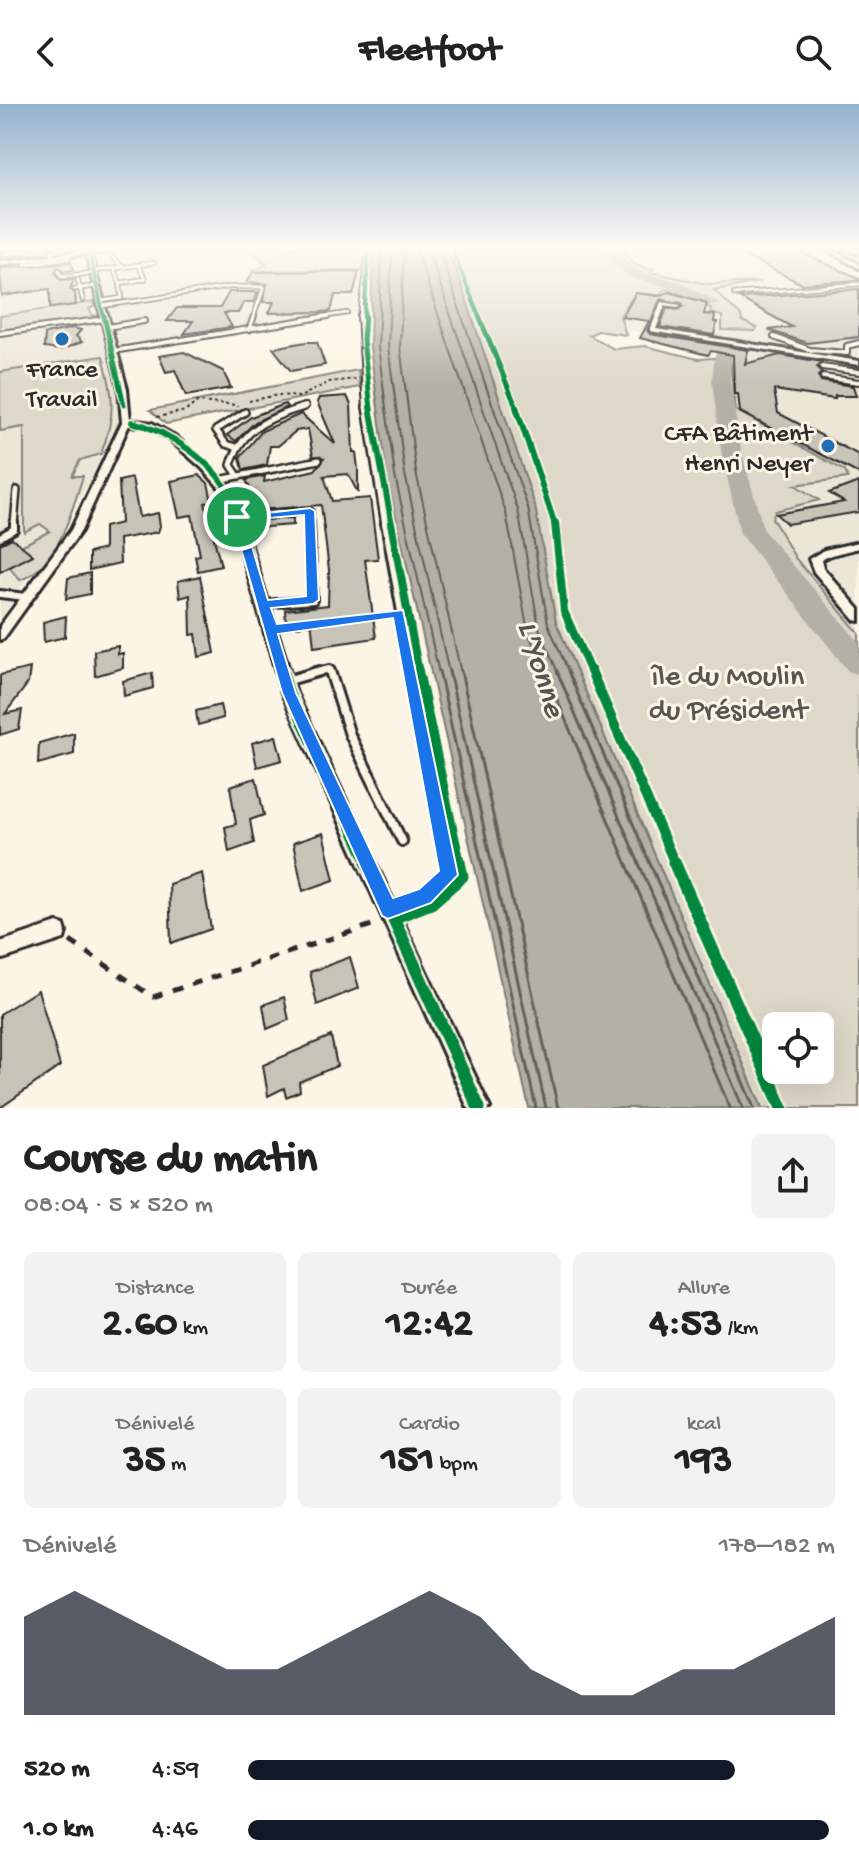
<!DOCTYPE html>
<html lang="fr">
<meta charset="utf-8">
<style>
body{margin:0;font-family:"Gochi Hand",sans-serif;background:#f2f2f2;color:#222;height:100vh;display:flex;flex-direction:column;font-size:30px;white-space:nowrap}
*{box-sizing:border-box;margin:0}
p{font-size:26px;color:#767676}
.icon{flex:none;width:44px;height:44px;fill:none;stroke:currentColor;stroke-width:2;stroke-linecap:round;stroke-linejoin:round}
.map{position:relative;height:1004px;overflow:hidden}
.sheet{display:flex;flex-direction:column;background:#fff;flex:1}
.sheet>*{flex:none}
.buttons{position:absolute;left:762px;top:908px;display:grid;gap:16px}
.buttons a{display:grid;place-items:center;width:72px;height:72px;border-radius:12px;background:#fff;box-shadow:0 8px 32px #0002;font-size:40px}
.pin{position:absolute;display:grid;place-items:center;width:68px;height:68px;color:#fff;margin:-34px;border:4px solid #fff;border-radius:50%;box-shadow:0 2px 8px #0007}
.round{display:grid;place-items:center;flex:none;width:84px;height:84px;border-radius:12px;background:#f2f2f2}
.headline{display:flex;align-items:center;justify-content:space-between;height:136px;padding:0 24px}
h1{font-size:44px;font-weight:700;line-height:60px}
.figures{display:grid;grid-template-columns:repeat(3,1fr);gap:12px;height:136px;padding:8px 24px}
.figures div{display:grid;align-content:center;border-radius:12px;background:#f2f2f2;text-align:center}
.figures b{font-size:40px;font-weight:700}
.figures small{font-size:22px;font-weight:400}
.figures p{font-size:22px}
.chart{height:224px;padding:16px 24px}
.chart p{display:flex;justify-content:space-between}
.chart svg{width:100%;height:144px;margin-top:8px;fill:#111827;opacity:.7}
ul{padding:0 24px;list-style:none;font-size:26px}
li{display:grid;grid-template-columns:128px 96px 1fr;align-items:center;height:60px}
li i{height:20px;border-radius:10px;background:#111827}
header{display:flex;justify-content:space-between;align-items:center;height:104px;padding:0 24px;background:#fff;font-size:36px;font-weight:700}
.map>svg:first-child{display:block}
</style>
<header><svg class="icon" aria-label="back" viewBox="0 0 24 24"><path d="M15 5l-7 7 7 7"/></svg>Fleetfoot<svg class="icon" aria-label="search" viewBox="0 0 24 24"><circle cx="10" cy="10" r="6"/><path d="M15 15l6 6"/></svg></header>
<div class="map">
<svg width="859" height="1004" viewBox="0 0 859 1004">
<rect width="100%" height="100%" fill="#fcf5e5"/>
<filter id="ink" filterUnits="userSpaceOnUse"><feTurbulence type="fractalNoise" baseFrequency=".0125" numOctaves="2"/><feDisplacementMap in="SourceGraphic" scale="16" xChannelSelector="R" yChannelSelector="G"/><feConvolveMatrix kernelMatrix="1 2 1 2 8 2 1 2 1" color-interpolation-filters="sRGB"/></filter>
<g filter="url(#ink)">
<g fill="#ece6d7">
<path d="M 0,143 L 249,143 L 267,161 L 254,167 L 362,166 L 357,209 L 117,245 L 120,331 L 0,516 Z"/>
<path d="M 611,143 L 859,143 L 859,544 L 773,436 L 720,288 L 720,241 L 605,222 L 653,175 Z"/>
</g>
<g fill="#ded8ca" stroke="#84827a" stroke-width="2" fill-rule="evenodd">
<path d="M 247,143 L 362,143 L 366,149 L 362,166 L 251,167 L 267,161 Z"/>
<path d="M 444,143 L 623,143 C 629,158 637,163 653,165 L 650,168 L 708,180 L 761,178 L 714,186 L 741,212 L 742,217 L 757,224 L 755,227 L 722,226 L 722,212 L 710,209 L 711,204 L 702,202 L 697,195 L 666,185 L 658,191 L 635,189 L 620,212 L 626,231 L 598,227 L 589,231 L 614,245 L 645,242 L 698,255 L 730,253 L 735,306 L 845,367 L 848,374 L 795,381 L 819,396 L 775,407 L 772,414 L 796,455 L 859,529 L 859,1004 L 762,1004 L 556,518 L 455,162 ZM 776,922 L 820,922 L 820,966 L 776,966 Z"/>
<path d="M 93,198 L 95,202 L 89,205 L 92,211 L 98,212 L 94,214 L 0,228 L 0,212 Z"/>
<path d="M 103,252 C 114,292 116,310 101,350 L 80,356 L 72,372 L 83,372 C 72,407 58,463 20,476 L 9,463 L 32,451 L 21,442 L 50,427 L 40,420 L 24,428 L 24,323 L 0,327 L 0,268 Z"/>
<path d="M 358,266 L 360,283 L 166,320 L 150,306 Z"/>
</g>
<path fill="#b4b0a5" stroke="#7d7b74" stroke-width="2" d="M 373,143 L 444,143 L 455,162 L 535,402 L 556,518 L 762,1004 L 529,1004 L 387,373 L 370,243 Z"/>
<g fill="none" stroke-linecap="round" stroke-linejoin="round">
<g stroke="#62605c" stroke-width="2">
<path d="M 382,143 L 378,243 L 395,372 L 439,569"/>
<path d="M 392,143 L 388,242 L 405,370 L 449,569"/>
<path d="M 404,143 L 400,242 L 416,368 L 461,569"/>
<path d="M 415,143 L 506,409 L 528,528 L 546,569"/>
<path d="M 427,143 L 518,406 L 539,524 L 558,569"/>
<path d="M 438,143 L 528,404 L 548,520 L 569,569"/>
</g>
<g stroke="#62605c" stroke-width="3">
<path d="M 439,567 L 536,1004"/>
<path d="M 449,567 L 546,1004"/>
<path d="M 461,567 L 558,1004"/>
<path d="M 545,567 L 730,1004"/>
<path d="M 557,567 L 743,1004"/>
<path d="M 568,567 L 754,1004"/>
</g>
<g fill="#b4b0a5" fill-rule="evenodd">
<path d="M 599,143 L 610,143 L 639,167 L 680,178 L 720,199 L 708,202 L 670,184 L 629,173 Z"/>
<path d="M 723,245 L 731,250 L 730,277 L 741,346 L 764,427 L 859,538 L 859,571 L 848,567 L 740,429 L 721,346 L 712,277 L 715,250 Z"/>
</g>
</g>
<g fill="#c8c3b7" stroke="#2b2b2b" stroke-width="2">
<path d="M 41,143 L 51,143 L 48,148 L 0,154 L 0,147 Z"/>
<path d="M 787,143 L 859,174 L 859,176 L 802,180 L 730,145 Z"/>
<path d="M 71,158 L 74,166 L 65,167 L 58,162 L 55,167 L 61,176 L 74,175 L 70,185 L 75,189 L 76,201 L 50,204 L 50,185 L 2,192 L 0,164 Z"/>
<path d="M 359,167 L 353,191 L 335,191 L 331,207 L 321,208 L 269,209 L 274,198 L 263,198 L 267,180 L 247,178 L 253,168 Z"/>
<path d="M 859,185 L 859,233 L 807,239 L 768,226 L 792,223 L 739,194 Z"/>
<path d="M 229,188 L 258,188 L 254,198 L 244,198 L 238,209 L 224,209 L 232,223 L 184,230 L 193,217 L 167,217 L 177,204 L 220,204 Z"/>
<path d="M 669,188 L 707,199 L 704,210 L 715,211 L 714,218 L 717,218 L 714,231 L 660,223 L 667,204 L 678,206 L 684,202 L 661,195 L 647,226 L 650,230 L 748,246 L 745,260 L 780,251 L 822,258 L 817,263 L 822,268 L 818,272 L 821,277 L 853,282 L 856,292 L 835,292 L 835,295 L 774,286 L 778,309 L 859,351 L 859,370 L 740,308 L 738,290 L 734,290 L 733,251 L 711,247 L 708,251 L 640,234 L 649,217 L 622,213 L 636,189 L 658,192 Z"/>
<path d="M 73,224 L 81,226 L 76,232 L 82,238 L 60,246 L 44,244 L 45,230 Z"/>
<path d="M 306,238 L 317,238 L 325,261 L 291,267 L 273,244 Z"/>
<path d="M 184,248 L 223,267 L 231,284 L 186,292 L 175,266 L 166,268 L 159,252 Z"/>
<path d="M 347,292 L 351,301 L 353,348 L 356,348 L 358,365 L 358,389 L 348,370 L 324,372 L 332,397 L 370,394 L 378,455 L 365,456 L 376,534 L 314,543 L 311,515 L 286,518 L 285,506 L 328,501 L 329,466 L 321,401 L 246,407 L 245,403 L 257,400 L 246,376 L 265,372 L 264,378 L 315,366 L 324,354 L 313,352 L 308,325 L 296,327 L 278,342 L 270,342 L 267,361 L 243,366 L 240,353 L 262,327 L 301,310 L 335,340 L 317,298 L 319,294 Z"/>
<path d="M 285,300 L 287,303 L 255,318 L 236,337 L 227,331 L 251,313 Z"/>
<path d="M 199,371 L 208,379 L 212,397 L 205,399 L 221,462 L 198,467 L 195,452 L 200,451 L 192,411 L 179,413 L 171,377 Z"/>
<path d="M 132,374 L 139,413 L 158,409 L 160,422 L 158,428 L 119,435 L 120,459 L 89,466 L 89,449 L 104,445 L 104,423 L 121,419 L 119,377 Z"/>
<path d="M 859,378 L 859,408 L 787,420 L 776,410 L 844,398 L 829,389 Z"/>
<path d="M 293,414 L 293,421 L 252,424 L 250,417 Z"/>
<path d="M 12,434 L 33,451 L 0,468 L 0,440 Z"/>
<path d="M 90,469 L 90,490 L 66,495 L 68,474 Z"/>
<path d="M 200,472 L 215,549 L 199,553 L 196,530 L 191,531 L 190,491 L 180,494 L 178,477 Z"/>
<path d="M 66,512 L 65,533 L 44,538 L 43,518 Z"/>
<path d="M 118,542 L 118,550 L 123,549 L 123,564 L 95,572 L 94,547 Z"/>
<path d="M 30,564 L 28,579 L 5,610 L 22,606 L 19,625 L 0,631 L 0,571 Z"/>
<path d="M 152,569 L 153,584 L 124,592 L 123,577 Z"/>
<path d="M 220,601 L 223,614 L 198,621 L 196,607 Z"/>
<path d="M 74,629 L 74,650 L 38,660 L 39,639 Z"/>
<path d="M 276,632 L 282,656 L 257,663 L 252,639 Z"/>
<path d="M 256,674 L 264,711 L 250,716 L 254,739 L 229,748 L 225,723 L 236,720 L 230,682 Z"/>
<path d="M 323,729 L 334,776 L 303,787 L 293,739 Z"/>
<path d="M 202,769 L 211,825 L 171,839 L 169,780 Z"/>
<path d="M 350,853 L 359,884 L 317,901 L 310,868 Z"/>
<path d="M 38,886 L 60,962 L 0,1004 L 0,910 Z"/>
<path d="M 284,893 L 289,916 L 267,925 L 263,901 Z"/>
<path d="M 331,932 L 337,962 L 299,978 L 300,987 L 286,993 L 284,984 L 268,992 L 263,961 Z"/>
</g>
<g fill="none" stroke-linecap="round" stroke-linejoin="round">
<g stroke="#2b2b2b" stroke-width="6">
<g id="lane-far5">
<path d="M 110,151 L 122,163"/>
<path d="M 54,153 L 52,147 L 72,143"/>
<path d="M 25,160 L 69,154"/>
<path d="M 113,164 L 120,179 L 145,175 L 138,161"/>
<path d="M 59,166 L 62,172 L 94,169"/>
<path d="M 94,167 L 154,159"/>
<path d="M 78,176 L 83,197"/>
<path d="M 74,185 L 97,182"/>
<path d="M 734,190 L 859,180"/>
<path d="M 101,197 L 122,194 L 120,179"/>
<path d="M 102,202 L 230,183 L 264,183 L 253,214"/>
<path d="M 315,214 L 347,209"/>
<path d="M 360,214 L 368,151 L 365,143"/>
</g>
</g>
<g stroke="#2b2b2b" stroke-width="8">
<g id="lane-far4">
<path d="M 360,212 L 366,305"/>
<path d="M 107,223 L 144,217"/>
<path d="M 249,226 L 254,212"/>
<path d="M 0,229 L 105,215"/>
<path d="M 774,233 L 810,246 L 847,249 L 847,242 L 859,239"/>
<path d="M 113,247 L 328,212"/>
<path d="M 822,263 L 859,268"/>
<path d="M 823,273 L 859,278"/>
<path d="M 297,305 L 306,302"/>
</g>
</g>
<g stroke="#2b2b2b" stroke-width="10">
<g id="lane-far3">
<path d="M 366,303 L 385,421"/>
<path d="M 236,343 L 226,340 L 216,326 L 245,308"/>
<path d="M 237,370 L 231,361 C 241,325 270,313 304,303"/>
<path d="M 219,376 L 319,356"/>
<path d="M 237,413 L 310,407 L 310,421"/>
<path d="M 14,421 L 17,386"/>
</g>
</g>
<g stroke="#2b2b2b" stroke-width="12">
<g id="lane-far2">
<path d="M 385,419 L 412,569"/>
<path d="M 0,433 L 14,425 L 14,419"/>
<path d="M 0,490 L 26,493"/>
<path d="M 264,500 L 313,496 L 310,419"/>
<path d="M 313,569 L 329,565 L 330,569"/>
</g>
</g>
<g stroke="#2b2b2b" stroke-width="14">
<g id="lane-far1">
<path d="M 330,567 L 350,631 L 402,737"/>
<path d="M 412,567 L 447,760"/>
<path d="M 286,577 L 320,567"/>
</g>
</g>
<g stroke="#2b2b2b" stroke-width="16">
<path id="lane" d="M 388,805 L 425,792 L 449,771 L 447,758"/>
</g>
<g stroke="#2b2b2b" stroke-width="6">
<g id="street">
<path d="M 85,143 L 89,143 L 90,147 L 135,143 L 91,150 L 127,285 L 130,316 L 152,319 L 175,332 L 208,360 L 235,390 L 296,589 L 490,1004 L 468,1004 L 282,589 L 225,390 L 202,364 L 169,335 L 146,323 L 129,321 L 81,427 L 4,534 L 0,536 L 0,522 L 71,426 L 122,318 L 119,285 L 86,150 L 0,161 L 0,157 L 86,147 Z"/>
<path d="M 821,143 L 826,143 L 859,160 L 859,164 Z"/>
<path d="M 661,198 L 681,201 L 678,203 L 665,201 L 656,225 L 859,257 L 859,261 L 650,227 Z"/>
<path d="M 859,438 L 859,444 L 831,451 L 821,456 L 823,464 L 859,505 L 859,517 L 855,516 L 814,468 L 809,455 L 824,446 Z"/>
<path d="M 57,819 L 64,821 L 66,828 L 64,835 L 0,856 L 0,838 Z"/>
</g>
</g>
<g stroke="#2b2b2b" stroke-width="6">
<path id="primary" d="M 842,143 L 859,144 L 859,150 L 843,145 Z"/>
</g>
<g stroke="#2b2b2b" stroke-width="2" stroke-dasharray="3 3" stroke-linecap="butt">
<path d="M 249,297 L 278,291 L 300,293 L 329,278 L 356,275"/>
<path d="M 157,313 L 186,307 L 197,298 L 238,301"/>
</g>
<path stroke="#2b2b2b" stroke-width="3" stroke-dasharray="6 6" stroke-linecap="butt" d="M 284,524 L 391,510"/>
<path stroke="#2b2b2b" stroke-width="5" stroke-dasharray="10 10" stroke-linecap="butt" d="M 70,837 L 153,893 L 378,819"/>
<use href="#lane-far5" stroke="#fcf5e5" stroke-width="3"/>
<use href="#lane-far4" stroke="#fcf5e5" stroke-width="4"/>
<use href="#lane-far3" stroke="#fcf5e5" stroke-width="5"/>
<use href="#lane-far2" stroke="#fcf5e5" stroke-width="6"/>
<use href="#lane-far1" stroke="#fcf5e5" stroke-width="8"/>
<use href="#lane" stroke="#fcf5e5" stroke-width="10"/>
<use href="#street" fill="#fcf5e5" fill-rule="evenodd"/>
<use href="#primary" fill="#fcf5e5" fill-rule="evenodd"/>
<g stroke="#fcf5e5" stroke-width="6">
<g id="cycleway-far5">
<path d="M 451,143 L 480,214"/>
<path d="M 104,214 L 89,148 L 133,143"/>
<path d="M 364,214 L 369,143"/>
</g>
</g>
<g stroke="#fcf5e5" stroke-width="8">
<g id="cycleway-far4">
<path d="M 104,212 L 124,301"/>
<path d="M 365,212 L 363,236 L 371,305"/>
<path d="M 479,212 L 517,305"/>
</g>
</g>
<g stroke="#fcf5e5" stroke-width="10">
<g id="cycleway-far3">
<path d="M 370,303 L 392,421"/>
<path d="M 516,303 L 555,421"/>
<path d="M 132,318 C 168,327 213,357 230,391 C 235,400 236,411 239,421"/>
</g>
</g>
<g stroke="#fcf5e5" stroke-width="13">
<g id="cycleway-far2">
<path d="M 239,419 L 283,569"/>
<path d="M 391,419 L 419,569"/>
<path d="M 555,419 L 564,507 L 591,569"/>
</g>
</g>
<g stroke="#fcf5e5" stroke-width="15">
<g id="cycleway-far1">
<path d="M 283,567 L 289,589 L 368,760"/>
<path d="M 418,567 L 460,760"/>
<path d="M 591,567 L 675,760"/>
</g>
</g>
<g stroke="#fcf5e5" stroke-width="18">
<g id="cycleway">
<path d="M 367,758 L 384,795"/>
<path d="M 459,758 L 462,772 L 431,799 L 393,814 L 479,1004"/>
<path d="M 674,758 L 782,1004"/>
</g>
</g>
<use href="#cycleway-far5" stroke="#00873e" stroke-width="4"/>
<use href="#cycleway-far4" stroke="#00873e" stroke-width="5"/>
<use href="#cycleway-far3" stroke="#00873e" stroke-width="6"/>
<use href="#cycleway-far2" stroke="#00873e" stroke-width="8"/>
<use href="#cycleway-far1" stroke="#00873e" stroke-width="10"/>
<use href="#cycleway" stroke="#00873e" stroke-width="13"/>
</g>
</g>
<linearGradient id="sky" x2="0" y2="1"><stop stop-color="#93b2cd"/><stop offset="0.51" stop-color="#fefaf3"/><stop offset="1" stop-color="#fefaf3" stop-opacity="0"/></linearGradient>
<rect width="859" height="283" fill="url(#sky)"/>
<path fill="#1a73e8" stroke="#fff" stroke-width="2" fill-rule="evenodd" d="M 310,404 L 315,407 L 319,496 L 313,500 L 271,504 L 277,520 L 403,506 L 458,771 L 431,799 L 388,815 L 382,812 L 282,589 L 232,413 ZM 304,411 L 306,492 L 268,496 L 244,416 ZM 393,514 L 439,767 L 419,785 L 393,794 L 296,589 L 278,530 Z"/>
<g fill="#1f6fb2" stroke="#fcf5e5" stroke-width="3">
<circle cx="62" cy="235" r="8"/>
<circle cx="828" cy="342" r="8"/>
</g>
<g text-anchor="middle" stroke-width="6" stroke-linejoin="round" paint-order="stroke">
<g font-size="26" fill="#2b2b2b" stroke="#fcf5e5">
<text x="62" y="272">France<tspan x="62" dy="30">Travail</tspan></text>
<text x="812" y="336" text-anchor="end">CFA Bâtiment<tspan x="812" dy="30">Henri Neyer</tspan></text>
</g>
<g font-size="30" fill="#585653" stroke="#fcf5e5">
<text x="728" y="580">île du Moulin<tspan x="728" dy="34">du Président</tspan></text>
</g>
<g font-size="32" font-style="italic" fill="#545350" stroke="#fcf5e5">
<text transform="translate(544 564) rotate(73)" y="11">L'Yonne</text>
</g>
</g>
</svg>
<div class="buttons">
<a><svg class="icon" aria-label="locate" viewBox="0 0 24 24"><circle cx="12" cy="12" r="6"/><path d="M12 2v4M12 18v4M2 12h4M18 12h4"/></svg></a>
</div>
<div class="pin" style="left:237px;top:413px;background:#1e9e55"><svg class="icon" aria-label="arrive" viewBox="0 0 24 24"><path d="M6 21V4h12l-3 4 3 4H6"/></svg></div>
</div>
<section class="sheet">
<div class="headline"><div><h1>Course du matin</h1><p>08:04 · 5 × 520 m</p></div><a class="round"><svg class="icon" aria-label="share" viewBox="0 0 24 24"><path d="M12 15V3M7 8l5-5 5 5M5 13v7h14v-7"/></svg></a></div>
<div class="figures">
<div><p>Distance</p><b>2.60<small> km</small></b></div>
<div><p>Durée</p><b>12:42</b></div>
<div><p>Allure</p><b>4:53<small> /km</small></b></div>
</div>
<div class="figures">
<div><p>Dénivelé</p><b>35<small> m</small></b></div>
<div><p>Cardio</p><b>151<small> bpm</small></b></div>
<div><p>kcal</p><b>193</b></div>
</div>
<div class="chart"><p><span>Dénivelé</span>178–182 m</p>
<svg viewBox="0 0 160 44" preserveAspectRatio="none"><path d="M0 44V14L10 6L20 14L30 22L40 30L50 30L60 22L70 14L80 6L90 14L100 30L110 38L120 38L130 30L140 30L150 22L160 14V44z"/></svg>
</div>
<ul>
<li><b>520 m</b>4:59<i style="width:83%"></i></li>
<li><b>1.0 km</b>4:46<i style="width:99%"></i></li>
</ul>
</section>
